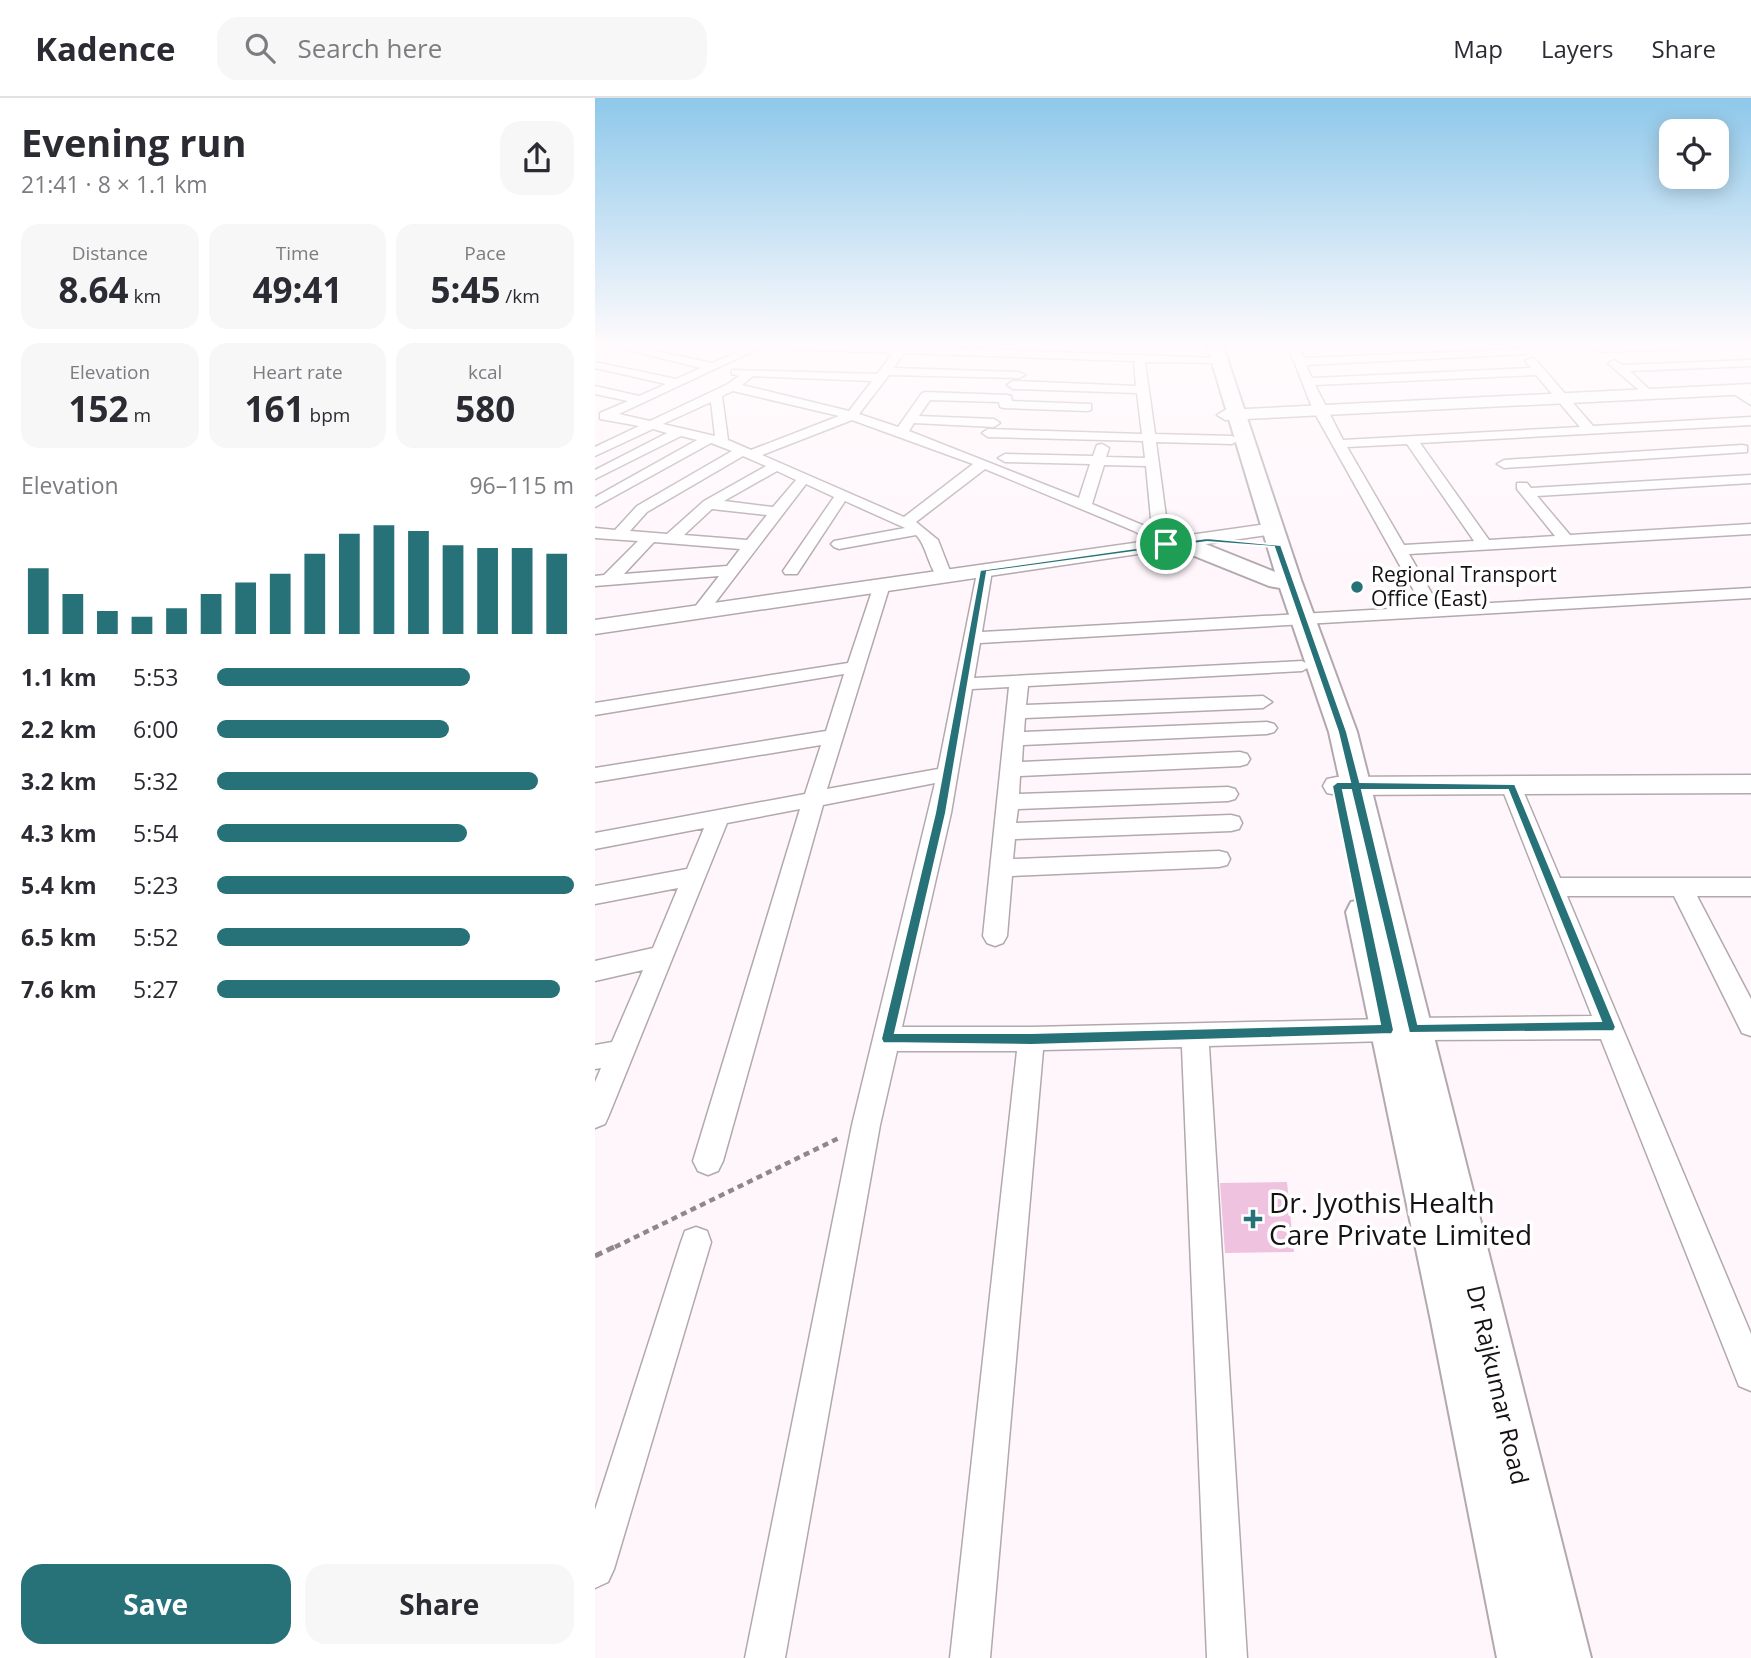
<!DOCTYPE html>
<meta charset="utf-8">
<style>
body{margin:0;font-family:"Open Sans",sans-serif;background:#f7f7f7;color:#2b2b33;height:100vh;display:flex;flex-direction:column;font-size:26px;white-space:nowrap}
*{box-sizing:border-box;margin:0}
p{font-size:23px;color:#7c7c81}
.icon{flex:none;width:38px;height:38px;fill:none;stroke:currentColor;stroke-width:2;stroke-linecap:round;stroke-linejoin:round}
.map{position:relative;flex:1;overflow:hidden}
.details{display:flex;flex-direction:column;background:#fff;width:595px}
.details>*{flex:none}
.controls{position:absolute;left:1064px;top:21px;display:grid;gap:14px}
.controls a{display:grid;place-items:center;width:70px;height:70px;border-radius:14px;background:#fff;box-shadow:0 4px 18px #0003;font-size:35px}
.pin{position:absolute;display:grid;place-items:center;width:60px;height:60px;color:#fff;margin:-30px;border:4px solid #fff;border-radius:50%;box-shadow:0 2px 7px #0007}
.round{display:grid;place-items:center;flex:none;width:74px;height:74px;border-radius:21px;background:#f7f7f7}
.headline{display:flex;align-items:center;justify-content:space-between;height:119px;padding:0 21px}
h1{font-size:38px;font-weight:700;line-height:52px}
.stats{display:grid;grid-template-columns:repeat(3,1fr);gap:10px;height:119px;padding:7px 21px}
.stats div{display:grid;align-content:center;border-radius:18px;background:#f7f7f7;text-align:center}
.stats b{font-size:35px;font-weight:700}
.stats small{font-size:19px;font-weight:400}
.stats p{font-size:19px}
.chart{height:196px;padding:14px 21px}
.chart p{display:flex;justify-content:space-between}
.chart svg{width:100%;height:126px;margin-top:7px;stroke:#277178;stroke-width:6}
.button{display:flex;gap:14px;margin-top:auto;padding:14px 21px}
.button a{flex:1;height:80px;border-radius:21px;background:#277178;color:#fff;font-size:28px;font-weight:700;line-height:80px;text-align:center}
.button a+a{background:#f7f7f7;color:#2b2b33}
ul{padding:0 21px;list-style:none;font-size:23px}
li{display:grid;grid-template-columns:112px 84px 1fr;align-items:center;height:52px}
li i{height:18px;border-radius:9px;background:#277178}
header{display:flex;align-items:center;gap:42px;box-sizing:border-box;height:98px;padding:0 35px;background:#fff;border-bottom:2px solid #e1e1e2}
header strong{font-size:33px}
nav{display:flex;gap:38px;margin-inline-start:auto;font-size:24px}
.search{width:490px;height:63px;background:#f7f7f7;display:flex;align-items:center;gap:18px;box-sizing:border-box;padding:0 24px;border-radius:21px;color:#7c7c81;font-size:26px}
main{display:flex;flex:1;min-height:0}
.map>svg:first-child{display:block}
</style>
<header>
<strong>Kadence</strong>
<div class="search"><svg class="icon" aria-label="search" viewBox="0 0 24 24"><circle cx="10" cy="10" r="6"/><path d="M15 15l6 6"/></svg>Search here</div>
<nav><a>Map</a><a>Layers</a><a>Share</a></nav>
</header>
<main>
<section class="details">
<div class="headline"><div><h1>Evening run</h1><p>21:41 · 8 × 1.1 km</p></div><a class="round"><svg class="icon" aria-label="share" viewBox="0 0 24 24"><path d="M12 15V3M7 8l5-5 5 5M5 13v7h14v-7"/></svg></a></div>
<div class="stats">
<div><p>Distance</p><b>8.64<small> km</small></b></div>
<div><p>Time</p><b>49:41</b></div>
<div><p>Pace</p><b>5:45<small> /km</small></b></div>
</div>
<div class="stats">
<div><p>Elevation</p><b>152<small> m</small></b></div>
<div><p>Heart rate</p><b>161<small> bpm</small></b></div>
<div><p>kcal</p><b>580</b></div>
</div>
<div class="chart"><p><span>Elevation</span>96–115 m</p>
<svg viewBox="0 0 160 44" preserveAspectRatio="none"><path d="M5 44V21M15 44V30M25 44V36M35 44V38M45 44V35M55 44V30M65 44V26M75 44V23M85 44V16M95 44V9M105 44V6M115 44V8M125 44V13M135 44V14M145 44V14M155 44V16"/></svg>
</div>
<ul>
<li><b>1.1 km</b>5:53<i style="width:71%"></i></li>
<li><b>2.2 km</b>6:00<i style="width:65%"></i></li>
<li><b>3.2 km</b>5:32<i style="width:90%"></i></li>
<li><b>4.3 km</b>5:54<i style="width:70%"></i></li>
<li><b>5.4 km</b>5:23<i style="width:100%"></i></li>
<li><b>6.5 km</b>5:52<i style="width:71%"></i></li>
<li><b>7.6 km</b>5:27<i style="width:96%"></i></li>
</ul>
<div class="button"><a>Save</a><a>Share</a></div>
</section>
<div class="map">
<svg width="1156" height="1560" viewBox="0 0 1156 1560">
<rect width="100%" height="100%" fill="#fff6fb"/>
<path fill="#efc2df" d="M 692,1084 L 699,1154 L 630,1155 L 625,1085 Z"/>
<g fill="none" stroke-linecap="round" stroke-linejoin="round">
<g stroke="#b2a8ae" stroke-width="3">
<g id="minor">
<path d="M 17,248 L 37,248 L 117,265 L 155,248 L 169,248 L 24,316 L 55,323 L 133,286 L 144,278 L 137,276 L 137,272 L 282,276 L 298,255 L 197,251 L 192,248 L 292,248 L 624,260 L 628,261 L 628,265 L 550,264 L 560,336 L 637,338 L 644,342 L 637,346 L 561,344 L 574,441 L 579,446 L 571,451 L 539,433 L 390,371 L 321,424 L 343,442 L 357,478 L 349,483 C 334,478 333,448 321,437 L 244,451 L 239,449 L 236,446 L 239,443 L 310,430 L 250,403 L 202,476 L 190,476 L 188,473 L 239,399 L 211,386 L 110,518 L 104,519 L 96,514 L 124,478 L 0,488 L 0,478 L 9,477 L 43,443 L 0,440 L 0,430 L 20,432 L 42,408 L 137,353 L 116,345 L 0,409 L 0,399 L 102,342 L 86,338 L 0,381 L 0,372 L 72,335 L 58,331 L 0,358 L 0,349 L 44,328 L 5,321 L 5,315 L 33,303 L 0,296 L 0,288 L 44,298 L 71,286 L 0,270 L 0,264 L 81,281 L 106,270 ZM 309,255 L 539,263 L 541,288 L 418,283 L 412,287 L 418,291 L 542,295 L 547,336 L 393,331 L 387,335 L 393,339 L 548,343 L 550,360 L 511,359 L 514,350 L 507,346 L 502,347 L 498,358 L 410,356 L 403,360 L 410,364 L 495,366 L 484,400 L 314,333 L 319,325 L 399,329 L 405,325 L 399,321 L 324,318 L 335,302 L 404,304 L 405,309 L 409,310 L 492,313 L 496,312 L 496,306 L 417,303 L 416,298 L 412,297 L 331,294 L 327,295 L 303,329 L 264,316 L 294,277 L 424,280 L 430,277 L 424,274 L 299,270 ZM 158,278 L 277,283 L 254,313 L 147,287 ZM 138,293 L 244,318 L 156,352 L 133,342 L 127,298 ZM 116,304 L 120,338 L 68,326 ZM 257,322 L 378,366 L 309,419 L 167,357 ZM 148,358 L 171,368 L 109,403 L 72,436 L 35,433 L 52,414 ZM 509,367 L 551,368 L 557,431 L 497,406 ZM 182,373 L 201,382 L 178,409 L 129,403 ZM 117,411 L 172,417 L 152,442 L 89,437 ZM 59,444 L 145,451 L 132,468 L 29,476 Z"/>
<path d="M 693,248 L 703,248 L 709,260 L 928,251 L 932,252 L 932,256 L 711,267 L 717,280 L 936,270 L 930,263 L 936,260 L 940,261 L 998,328 L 1156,319 L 1156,327 L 825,345 L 894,442 L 960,438 L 922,391 L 922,385 L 932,385 L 936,390 L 1156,377 L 1156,385 L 942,398 L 975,437 L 1156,426 L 1156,436 L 814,456 L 844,508 L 1156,490 L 1156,500 L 385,545 L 379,580 L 707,563 L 716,568 L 707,573 L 433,588 L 431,607 L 668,598 L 677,604 L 668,610 L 430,620 L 429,634 L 672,624 L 679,626 L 682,630 L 679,634 L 672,636 L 428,647 L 427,664 L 645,654 L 652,656 L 655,661 L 652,666 L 645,668 L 425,678 L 424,696 L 633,689 L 640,691 L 643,696 L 640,701 L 633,703 L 423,711 L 421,725 L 636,717 L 644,719 L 647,725 L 644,731 L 636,733 L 420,741 L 418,761 L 624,753 L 632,755 L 635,761 L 632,767 L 624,769 L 417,778 L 412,838 L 408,845 L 400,848 L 392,845 L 388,838 L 414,589 L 377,591 L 356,715 L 307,929 L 436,929 L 792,921 L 801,924 L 805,932 L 801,940 L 792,943 L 614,948 L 652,1560 L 612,1560 L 587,949 L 448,952 L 395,1560 L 355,1560 L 422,953 L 302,953 L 285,1027 L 190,1560 L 150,1560 L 257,1027 L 340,685 L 228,707 L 128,1063 L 123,1073 L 113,1077 L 103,1073 L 98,1063 L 205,711 L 132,725 L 14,1017 L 10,1026 L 0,1030 L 0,984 L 6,970 L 0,971 L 0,947 L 17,944 L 48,872 L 0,883 L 0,863 L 58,850 L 83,790 L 0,806 L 0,788 L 92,771 L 109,730 L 0,751 L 0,735 L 210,696 L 226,647 L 0,684 L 0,670 L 231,633 L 249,576 L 0,617 L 0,605 L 253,565 L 279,487 L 287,482 L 293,484 L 295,487 L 232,691 L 343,671 L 383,470 L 389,468 L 397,473 L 387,534 L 828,509 L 718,312 ZM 941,277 L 985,329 L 748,342 L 720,287 ZM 812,346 L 879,443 L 809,447 L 752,349 Z"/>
<path d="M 1004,248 L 1090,248 L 1085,251 L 1005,254 L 999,251 Z"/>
<path d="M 1019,262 L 1027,267 L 1156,262 L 1156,268 L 1035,273 L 1059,296 L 1053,300 L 1015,267 L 1013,265 Z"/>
<path d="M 1137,289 L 1145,289 L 1156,297 L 1156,307 L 1137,295 Z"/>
<path d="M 1147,347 L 1152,348 L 1152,354 L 909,370 L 902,366 L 909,362 Z"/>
<path d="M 916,681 L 923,683 L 926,688 L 965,780 L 1156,780 L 1156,798 L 1102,798 L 1156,901 L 1156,938 L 1147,935 L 1079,798 L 972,798 L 1156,1236 L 1156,1293 L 1144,1288 L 1006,941 L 818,942 L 809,939 L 805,931 L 809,923 L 818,920 L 997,918 L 906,688 L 909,683 Z"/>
<path d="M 101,1129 L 112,1133 L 116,1144 L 19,1471 L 13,1484 L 0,1490 L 0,1412 L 86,1144 L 90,1133 Z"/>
</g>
</g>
<g stroke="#b2a8ae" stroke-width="3">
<g id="tertiary">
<path d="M 1156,286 L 1156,296 L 630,322 L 622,317 L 630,312 Z"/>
<path d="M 678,425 L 685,427 L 688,431 L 685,435 L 0,536 L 0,522 Z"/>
<path d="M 1156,677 L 1156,695 L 742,697 L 732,695 L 728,688 L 732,681 L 742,679 Z"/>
</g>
</g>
<g stroke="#b2a8ae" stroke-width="4">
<path id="secondary" d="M 612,248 L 628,248 L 706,482 L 762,634 L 996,1560 L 902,1560 L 836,1223 L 751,814 L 756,804 L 771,801 L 734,634 L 685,490 L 674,488 L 577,449 L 574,444 L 577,439 L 593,439 L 680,474 Z"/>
</g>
<path stroke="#8e878b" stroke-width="4.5" stroke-dasharray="6 4.5" stroke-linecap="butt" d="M 20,1149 L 244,1040"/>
<path stroke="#8e878b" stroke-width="5" stroke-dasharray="8 5" stroke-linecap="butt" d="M 0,1158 L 23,1147"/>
<use href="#minor" fill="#fff" fill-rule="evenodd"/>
<use href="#tertiary" fill="#fff" fill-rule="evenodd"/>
<use href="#secondary" fill="#fff" fill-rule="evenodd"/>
</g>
<linearGradient id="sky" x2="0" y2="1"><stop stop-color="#8ec8ea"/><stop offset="0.53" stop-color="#fffbfd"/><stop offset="1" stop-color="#fffbfd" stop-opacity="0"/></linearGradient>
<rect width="1156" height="466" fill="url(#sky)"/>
<path fill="#277178" stroke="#fff" stroke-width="2" fill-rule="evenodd" d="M 612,440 L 686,447 L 752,634 L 765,684 L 920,686 L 1021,929 L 1019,933 L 814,935 L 756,692 L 748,692 L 799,932 L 797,936 L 436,947 L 288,945 L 286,941 L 340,715 L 385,472 ZM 612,444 L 679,449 L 743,634 L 755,684 L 742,684 L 737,688 L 785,926 L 436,935 L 300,935 L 351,715 L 392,474 ZM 767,692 L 913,692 L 1006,923 L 823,926 Z"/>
<g fill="#277178" stroke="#fff" stroke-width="2.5">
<circle cx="762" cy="489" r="7"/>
<path d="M654.5 1110.5h7v7h7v7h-7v7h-7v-7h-7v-7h7z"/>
</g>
<g text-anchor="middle" stroke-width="7" stroke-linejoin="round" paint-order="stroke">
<g font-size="21" fill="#161214" stroke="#fff" text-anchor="start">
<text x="776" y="484">Regional Transport<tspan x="776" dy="24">Office (East)</tspan></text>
</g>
<g font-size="24" fill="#161214" stroke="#fff">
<text transform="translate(902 1287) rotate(77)" y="8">Dr Rajkumar Road</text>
</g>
<g font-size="28" fill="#161214" stroke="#fff" text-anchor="start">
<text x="674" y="1115">Dr. Jyothis Health<tspan x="674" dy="32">Care Private Limited</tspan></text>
</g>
</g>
</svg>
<div class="controls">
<a><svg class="icon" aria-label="locate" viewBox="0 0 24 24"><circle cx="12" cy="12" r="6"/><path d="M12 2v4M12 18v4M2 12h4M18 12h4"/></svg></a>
</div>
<div class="pin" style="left:571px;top:446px;background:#1e9e55"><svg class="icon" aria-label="arrive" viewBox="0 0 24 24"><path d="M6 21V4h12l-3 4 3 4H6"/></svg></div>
</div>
</main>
